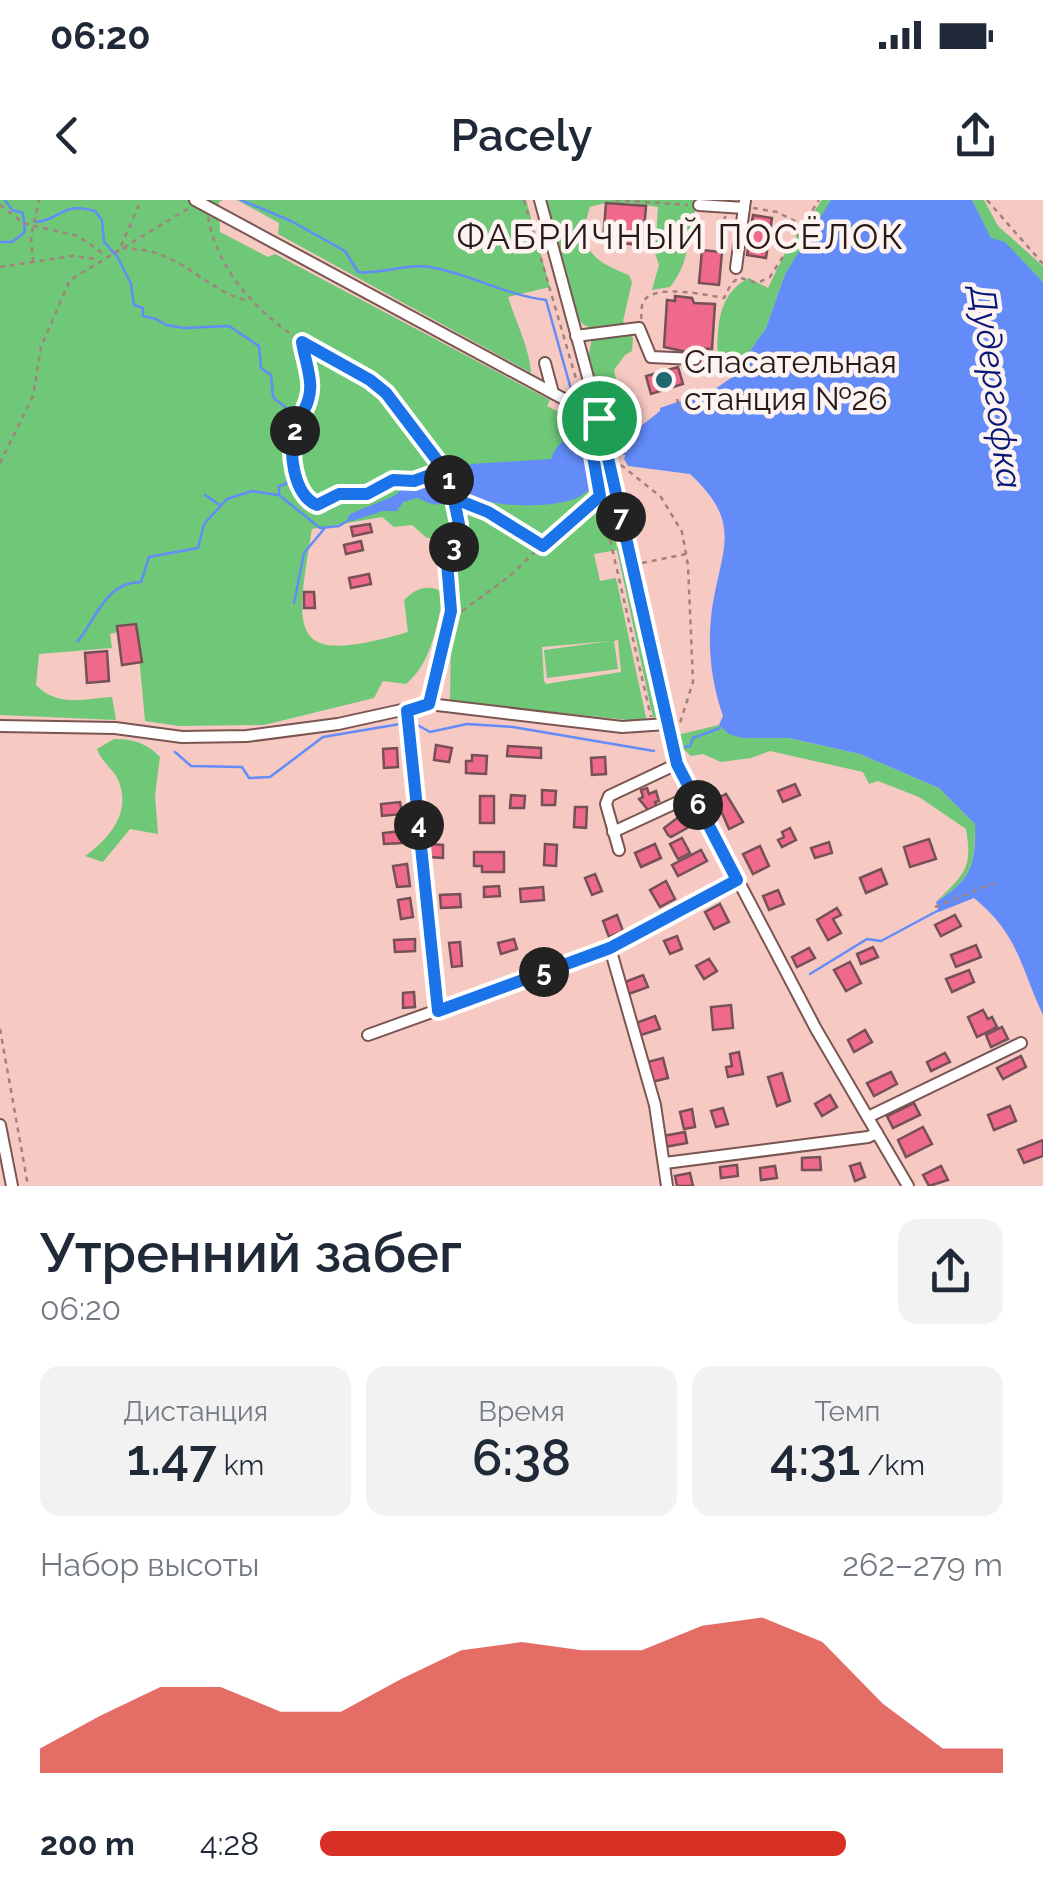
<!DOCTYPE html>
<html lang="ru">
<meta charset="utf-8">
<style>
body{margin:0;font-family:Raleway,sans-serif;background:#f2f2f3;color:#1f2937;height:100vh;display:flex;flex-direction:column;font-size:38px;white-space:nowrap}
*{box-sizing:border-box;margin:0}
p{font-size:32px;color:#747a83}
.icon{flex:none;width:55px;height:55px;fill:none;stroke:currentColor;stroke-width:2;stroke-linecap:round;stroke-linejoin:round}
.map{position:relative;height:986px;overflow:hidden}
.sheet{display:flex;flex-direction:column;background:#fff;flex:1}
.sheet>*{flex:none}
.pin{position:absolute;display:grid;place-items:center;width:85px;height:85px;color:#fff;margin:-42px;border:5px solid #fff;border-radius:50%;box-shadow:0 2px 10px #0007}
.km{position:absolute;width:50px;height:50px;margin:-25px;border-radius:50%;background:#222;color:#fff;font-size:28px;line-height:50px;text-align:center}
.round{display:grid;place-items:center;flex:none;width:105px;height:105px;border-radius:20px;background:#f2f2f3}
.overview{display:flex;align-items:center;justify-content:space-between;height:170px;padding:0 40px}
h1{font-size:55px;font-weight:600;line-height:75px}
.metrics{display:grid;grid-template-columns:repeat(3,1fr);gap:15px;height:170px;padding:10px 40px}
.metrics div{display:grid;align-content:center;border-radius:20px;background:#f2f2f3;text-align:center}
.metrics b{font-size:50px;font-weight:600}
.metrics small{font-size:28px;font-weight:400}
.metrics p{font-size:28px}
.chart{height:280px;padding:20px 40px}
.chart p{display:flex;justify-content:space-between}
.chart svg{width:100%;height:180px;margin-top:10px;fill:#d93025;opacity:.7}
ul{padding:0 40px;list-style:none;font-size:32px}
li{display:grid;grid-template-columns:160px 120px 1fr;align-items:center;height:75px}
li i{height:25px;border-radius:12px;background:#d93025}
.status{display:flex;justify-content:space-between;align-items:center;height:70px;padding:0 50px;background:#fff;direction:ltr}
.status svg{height:28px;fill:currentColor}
header{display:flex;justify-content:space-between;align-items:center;height:130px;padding:0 40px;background:#fff;font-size:45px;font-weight:600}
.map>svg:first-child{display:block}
</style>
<div class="status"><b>06:20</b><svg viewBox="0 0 49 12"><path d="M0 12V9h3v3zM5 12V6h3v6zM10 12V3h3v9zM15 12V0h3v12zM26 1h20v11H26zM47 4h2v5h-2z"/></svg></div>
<header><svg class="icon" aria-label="back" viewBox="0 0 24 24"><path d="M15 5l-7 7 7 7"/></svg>Pacely<svg class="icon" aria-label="share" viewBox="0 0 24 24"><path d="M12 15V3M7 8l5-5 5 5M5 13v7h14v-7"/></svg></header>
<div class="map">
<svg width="1043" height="986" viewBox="0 0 1043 986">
<rect width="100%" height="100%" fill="#f6c9c3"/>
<g fill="#6ec878" fill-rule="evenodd">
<path d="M 0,0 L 223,0 L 219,2 L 220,32 L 268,57 L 275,54 L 550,200 L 547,206 L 589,228 L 602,288 L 607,289 L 617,348 L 620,345 L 659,515 L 653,518 L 617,350 L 594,354 L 600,381 L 616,378 L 647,522 L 450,501 L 451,432 L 456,406 L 448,358 L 450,340 L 427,338 L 412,325 L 394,327 L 382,317 L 312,329 C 295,433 286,468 408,432 L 404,400 C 416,388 429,383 444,393 C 437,424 432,463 406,484 L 383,481 L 374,498 L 264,525 L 179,526 L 145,521 L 136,423 L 116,426 L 117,432 L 110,434 L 112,448 L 39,454 L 36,485 C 57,507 84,499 112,497 L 116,520 L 0,515 ZM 618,440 L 621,472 L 546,484 L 544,481 L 542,447 L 611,441 L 544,450 L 547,478 L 618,469 L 614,441 Z"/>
<path d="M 237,0 L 526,0 L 550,87 L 508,97 C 516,123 529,146 531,173 L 278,34 L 279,23 Z"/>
<path d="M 544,0 L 700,0 C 683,32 695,56 670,87 L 652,90 L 659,65 L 655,53 L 658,7 C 636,4 611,0 590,7 C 576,48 592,61 629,75 L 632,82 L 623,121 L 633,138 L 632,151 L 625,155 L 614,170 L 620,199 L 618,215 L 608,220 C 596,209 591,178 589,160 C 588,151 593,139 593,129 L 582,124 L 577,115 Z"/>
<path d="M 822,0 L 831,0 L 827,10 L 785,74 L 766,128 L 731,178 L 718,170 C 717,136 714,95 749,78 L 768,88 L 785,53 Z"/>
<path d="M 972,0 L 984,0 L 998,26 L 1043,66 L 1043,82 L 1005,43 L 991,39 Z"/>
<path d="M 719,525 L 742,538 L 789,538 L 860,554 L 939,588 L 975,624 C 975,665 972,679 936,702 C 964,674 973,669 966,629 L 919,597 L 878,581 L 869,584 L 863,572 L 770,551 L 751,558 L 721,562 L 703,554 L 691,556 L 681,547 L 677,535 Z"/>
<path d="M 114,539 C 133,539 147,543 160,557 L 155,595 L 158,634 L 130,629 L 103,662 L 85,656 C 109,639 131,613 119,582 C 114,569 101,562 97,549 Z"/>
</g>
<g fill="#638cf9">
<path d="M 831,0 L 972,0 L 991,38 L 1005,42 L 1043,82 L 1043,815 C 1020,766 1019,735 974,698 L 939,712 L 936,702 C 971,680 976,665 975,624 L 939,588 L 860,554 L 789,538 L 742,538 L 729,534 L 719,525 L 723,516 C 711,481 707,446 712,409 C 721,349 744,324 690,274 L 628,266 L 624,259 L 636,230 L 660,211 L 660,208 L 715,189 L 731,178 L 766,128 L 785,74 Z"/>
<path d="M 577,236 L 585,240 L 594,286 C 588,290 581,297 574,299 C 546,309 471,310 454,282 L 457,270 L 471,264 L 551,259 C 556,246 562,238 577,236 Z"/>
<path d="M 439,276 L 447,281 L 446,302 C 435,308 428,302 417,298 L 403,302 L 397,311 L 383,311 L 352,321 L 347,319 L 350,314 L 394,296 L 408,284 L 419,285 Z"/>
</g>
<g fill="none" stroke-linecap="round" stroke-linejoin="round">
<g stroke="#638cf9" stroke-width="2.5">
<path d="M 241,0 L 291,21 L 345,51 L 358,72 C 382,75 406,63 430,67 C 470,74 505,95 546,100 L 574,200"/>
<path d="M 36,22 C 62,20 61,1 95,11 L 102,20 L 104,42 L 117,56 L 131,84 L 134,105 L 143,108 L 143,116 L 156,119 L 166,125 L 185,128 L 229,126 L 259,146 L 261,168 L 271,175 L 273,197 C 283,208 286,201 288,219 L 283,225 L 291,274 L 286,284 L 279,286 L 279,295 L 320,328 L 339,326 L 351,319"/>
<path d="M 0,42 L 12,42 L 25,32 L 23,13 L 12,10 L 5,0"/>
<path d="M 572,236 L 574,213"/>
<path d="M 616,253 L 629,254"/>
<path d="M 205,295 L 220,305"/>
<path d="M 619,347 L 659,520"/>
<path d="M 294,403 L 304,353 L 324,329"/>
<path d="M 78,441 C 97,417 106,382 141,382 L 149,357 L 198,348 L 204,324 L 227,299 L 252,291 L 277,295"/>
<path d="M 414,523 L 430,532 L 467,524 L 513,527 L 654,551"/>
<path d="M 663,538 L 666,551"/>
<path d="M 684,547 L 690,546 L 693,538 L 720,528"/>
<path d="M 175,552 L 191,566 L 242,567 L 249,578 L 270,577 L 323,537 L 400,524"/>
<path d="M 810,774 L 867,739 L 881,741 L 939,710"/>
</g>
</g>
<g fill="#ef698b" stroke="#755057" stroke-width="2.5">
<path d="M 606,3 L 646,6 L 643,45 L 603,42 Z"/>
<path d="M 753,15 L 772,18 L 766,58 L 747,55 Z"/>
<path d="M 702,50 L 722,52 L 719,85 L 699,83 Z"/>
<path d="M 675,96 L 692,98 L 694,103 L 715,104 L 712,149 L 690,148 L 687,152 L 664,147 L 667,100 L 675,101 Z"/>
<path d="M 678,167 L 683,184 L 651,194 L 646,176 Z"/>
<path d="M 370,324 L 372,332 L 353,336 L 351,327 Z"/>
<path d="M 361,341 L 363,350 L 346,354 L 344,345 Z"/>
<path d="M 369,374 L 371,384 L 351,388 L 349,378 Z"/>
<path d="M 304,392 L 314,392 L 315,408 L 304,408 Z"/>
<path d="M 136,424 L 142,462 L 122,465 L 117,426 Z"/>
<path d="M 107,451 L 109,481 L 87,483 L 85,453 Z"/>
<path d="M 436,545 L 452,548 L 449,562 L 434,560 Z"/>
<path d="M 508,546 L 541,548 L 541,558 L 507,556 Z"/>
<path d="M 397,548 L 398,567 L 384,568 L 383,549 Z"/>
<path d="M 472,555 L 487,556 L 486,574 L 466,573 L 466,561 L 472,561 Z"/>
<path d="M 605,557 L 606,574 L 592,575 L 591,558 Z"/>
<path d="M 795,584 L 800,595 L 783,602 L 778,591 Z"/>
<path d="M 647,588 L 649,594 L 656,591 L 659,601 L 655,602 L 657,607 L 648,610 L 639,599 L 643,597 L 641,590 Z"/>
<path d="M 542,590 L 556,591 L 555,605 L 542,605 Z"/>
<path d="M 726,594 L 743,622 L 729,629 L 716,599 Z"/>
<path d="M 511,595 L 525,596 L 524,608 L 510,608 Z"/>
<rect x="480" y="596" width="14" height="27"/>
<path d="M 400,602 L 402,614 L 382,616 L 381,604 Z"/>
<path d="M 575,607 L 587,607 L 586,628 L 574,627 Z"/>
<path d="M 680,616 L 689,627 L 671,637 L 668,635 L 664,628 Z"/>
<path d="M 790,628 L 796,640 L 782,647 L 778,640 L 784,637 L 782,632 Z"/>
<path d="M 402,631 L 403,643 L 384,644 L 383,633 Z"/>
<path d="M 682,638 L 690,653 L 678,659 L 670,644 Z"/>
<path d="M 929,639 L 936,659 L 910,667 L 904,647 Z"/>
<path d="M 829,642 L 832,653 L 815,658 L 811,648 Z"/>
<path d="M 429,644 L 443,645 L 443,658 L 428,657 Z"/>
<path d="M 545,644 L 557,645 L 556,666 L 544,665 Z"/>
<path d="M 655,644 L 661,658 L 641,667 L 635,653 Z"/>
<path d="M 760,646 L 769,666 L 753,674 L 743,654 Z"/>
<path d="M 701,650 L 707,661 L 678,676 L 672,665 Z"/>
<path d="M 474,652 L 504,652 L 504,672 L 482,672 L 482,666 L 474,666 Z"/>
<path d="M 407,664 L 410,686 L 397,687 L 393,666 Z"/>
<path d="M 881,669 L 887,684 L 866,693 L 860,678 Z"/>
<path d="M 595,674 L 602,691 L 592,695 L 585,678 Z"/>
<path d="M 666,681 L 675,699 L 660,707 L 650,690 Z"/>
<path d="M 499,686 L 500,696 L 484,697 L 484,687 Z"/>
<path d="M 543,687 L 544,700 L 521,702 L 520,689 Z"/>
<path d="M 778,690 L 784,704 L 769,710 L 763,696 Z"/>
<path d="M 460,694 L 461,707 L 441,708 L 440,695 Z"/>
<path d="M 410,698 L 413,717 L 401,719 L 398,700 Z"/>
<path d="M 720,704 L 729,722 L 714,729 L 705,712 Z"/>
<path d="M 837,708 L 841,715 L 833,719 L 841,733 L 828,740 L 817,720 Z"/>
<path d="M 617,715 L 623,731 L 609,737 L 603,721 Z"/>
<path d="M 955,715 L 961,726 L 941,736 L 935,725 Z"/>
<path d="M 677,736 L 682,749 L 670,754 L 664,741 Z"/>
<path d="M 415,739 L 415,751 L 395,752 L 394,740 Z"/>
<path d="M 514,739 L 517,749 L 501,754 L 498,743 Z"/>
<path d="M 460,742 L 462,766 L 452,767 L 449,743 Z"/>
<path d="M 976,745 L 981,757 L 956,767 L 951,755 Z"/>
<path d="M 873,747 L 878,757 L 861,764 L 857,754 Z"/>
<path d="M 809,748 L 815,758 L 797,767 L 792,757 Z"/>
<path d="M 709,759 L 717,771 L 704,779 L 696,766 Z"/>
<path d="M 850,762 L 861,783 L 846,791 L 834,770 Z"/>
<path d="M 969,770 L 974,782 L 952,792 L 946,779 Z"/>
<path d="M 643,775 L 648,787 L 629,794 L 625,782 Z"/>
<path d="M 414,792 L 415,807 L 403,808 L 403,793 Z"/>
<path d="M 731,805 L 733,828 L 713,830 L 711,807 Z"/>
<path d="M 983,810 L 988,819 L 992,817 L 997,827 L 977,837 L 968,817 Z"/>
<path d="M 655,816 L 660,829 L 641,835 L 636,823 Z"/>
<path d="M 1002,827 L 1008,839 L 991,847 L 986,835 Z"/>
<path d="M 865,830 L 872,842 L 854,852 L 848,840 Z"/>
<path d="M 739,852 L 743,874 L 728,877 L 726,867 L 732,866 L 730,854 Z"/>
<path d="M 945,853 L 950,862 L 931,871 L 927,862 Z"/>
<path d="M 1021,856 L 1026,867 L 1003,879 L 997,868 Z"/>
<path d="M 663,858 L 668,878 L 652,882 L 648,862 Z"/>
<path d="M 891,872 L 897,884 L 874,896 L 867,883 Z"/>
<path d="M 782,873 L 790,901 L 777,906 L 768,877 Z"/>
<path d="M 830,895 L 837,907 L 822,916 L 815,904 Z"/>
<path d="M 914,903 L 920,915 L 893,928 L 887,916 Z"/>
<path d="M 1010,906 L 1016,921 L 994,930 L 988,915 Z"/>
<path d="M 723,908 L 728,924 L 716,927 L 711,911 Z"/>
<path d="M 692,909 L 695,927 L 684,929 L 680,912 Z"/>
<path d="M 923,927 L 932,944 L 906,957 L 898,940 Z"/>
<path d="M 685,932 L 687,943 L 665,947 L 663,936 Z"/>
<path d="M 1043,940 L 1043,956 L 1024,963 L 1018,950 Z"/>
<path d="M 820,957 L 821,970 L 802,970 L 802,958 Z"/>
<path d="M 860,963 L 865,977 L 855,981 L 850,966 Z"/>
<path d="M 737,965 L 738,976 L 721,978 L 720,967 Z"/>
<path d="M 775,966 L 777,978 L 761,980 L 760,968 Z"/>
<path d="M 941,966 L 948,980 L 929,986 L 923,975 Z"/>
<path d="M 690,973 L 693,986 L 677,986 L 675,976 Z"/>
</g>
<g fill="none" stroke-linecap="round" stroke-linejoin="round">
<g stroke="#7b5551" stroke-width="14">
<g id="minor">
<path d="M 195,0 L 599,218"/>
<path d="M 540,0 L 599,218 L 677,564 L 816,829 L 908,986"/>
<path d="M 699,5 L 744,8"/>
<path d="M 736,68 L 745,0"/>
<path d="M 576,136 L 639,128 L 651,157 L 695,159"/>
<path d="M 545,163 L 553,193"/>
<path d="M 429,504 L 451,411 L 447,362"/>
<path d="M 407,511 L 438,811"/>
<path d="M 0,526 L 115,528 L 182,537 L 247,536 L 338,524 L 429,504 L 622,527 L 667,524"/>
<path d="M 613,632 L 693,595"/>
<path d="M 619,650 L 606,604 L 609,596 L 677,564"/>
<path d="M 610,748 L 655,905 L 667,986"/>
<path d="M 368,835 L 610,748 L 737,681"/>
<path d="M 868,917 L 1021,843"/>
<path d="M 0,925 L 12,986"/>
<path d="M 665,963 L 868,937 L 877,933"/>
</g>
</g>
<g stroke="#a3827e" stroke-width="2.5" stroke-dasharray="5 5" stroke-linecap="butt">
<path d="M 524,0 L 581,196"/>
<path d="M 615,0 L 688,5"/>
<path d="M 987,0 L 1043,64"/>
<path d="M 0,5 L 23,23 L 78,36 L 105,55"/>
<path d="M 753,8 L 777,12 L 801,24"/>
<path d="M 208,17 C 218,72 257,112 302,142 C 325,158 353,167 375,184 C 401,205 422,240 442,268 C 459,291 461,326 452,352"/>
<path d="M 121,46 L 141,0"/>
<path d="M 122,48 C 138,49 153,50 168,58 C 196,70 215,92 245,100"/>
<path d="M 722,49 L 725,16"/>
<path d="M 33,62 L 31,37 L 39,0"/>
<path d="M 0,67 L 73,56 L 97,59"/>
<path d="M 741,78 L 757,83 L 770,77 L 819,0"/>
<path d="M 641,119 C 642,113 641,107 643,102 C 653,83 706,95 724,98 L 731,84 L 738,78"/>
<path d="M 302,142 C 304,155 309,169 310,181 C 312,202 299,216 294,235 C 289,257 294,295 317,305 L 339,294 L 367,293 L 393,279 L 413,281 L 443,271"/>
<path d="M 693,192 L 699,209"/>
<path d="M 677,199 L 680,210"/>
<path d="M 589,222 L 590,253 L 651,517"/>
<path d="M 0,263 L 33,196 L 41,147 L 70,80 L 189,8"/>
<path d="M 621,265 L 661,297 L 682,332 L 688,365 L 693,482 L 680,523"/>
<path d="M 455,298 L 488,312 L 543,346"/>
<path d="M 642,363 L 686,354"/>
<path d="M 462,411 L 510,376 L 557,330 L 600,295"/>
<path d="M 935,707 L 994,683"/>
<path d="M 0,829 L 28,986"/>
</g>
<use href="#minor" stroke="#fff" stroke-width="10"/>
</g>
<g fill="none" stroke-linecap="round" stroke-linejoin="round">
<g stroke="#fff" stroke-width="20">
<path id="route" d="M 599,218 L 585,210 L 600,296 L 543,346 L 488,312 L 453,298 L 449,276 L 386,193 L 370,180 L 302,142 C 304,155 309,169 310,182 C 312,199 303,212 296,227 C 287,248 293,295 317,305 L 339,294 L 367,294 L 393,280 L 414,281 L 444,270 L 449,276 L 459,324 L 447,362 L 451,411 L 429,504 L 407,511 L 438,811 L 610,748 L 737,680 L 677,564 L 599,218"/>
</g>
<use href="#route" stroke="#1a73e8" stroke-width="12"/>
</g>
<circle fill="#1d6871" stroke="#fdf4f2" stroke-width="4" cx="664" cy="180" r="10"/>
<g text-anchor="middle" stroke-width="9" stroke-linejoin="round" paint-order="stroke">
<g font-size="32" fill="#291917" stroke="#fdf4f2" text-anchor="start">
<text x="684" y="173">Спасательная<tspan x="684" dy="37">станция №26</tspan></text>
</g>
<g font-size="35" letter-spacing="2.5" fill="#291917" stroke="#fdf4f2">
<text x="681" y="49">ФАБРИЧНЫЙ ПОСЁЛОК</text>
</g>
<g font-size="35" font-style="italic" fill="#091777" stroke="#fdf4f2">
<text transform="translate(996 187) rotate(82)" y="12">Дудергофка</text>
</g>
</g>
</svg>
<div class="pin" style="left:599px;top:218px;background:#1e9e55"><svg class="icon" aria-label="arrive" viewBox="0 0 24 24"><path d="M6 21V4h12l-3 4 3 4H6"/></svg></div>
<b class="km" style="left:449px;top:280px">1</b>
<b class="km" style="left:295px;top:231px">2</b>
<b class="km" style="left:454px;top:347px">3</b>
<b class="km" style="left:419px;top:625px">4</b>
<b class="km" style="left:544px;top:772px">5</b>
<b class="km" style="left:698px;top:605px">6</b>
<b class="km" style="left:621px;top:317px">7</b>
</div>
<section class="sheet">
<div class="overview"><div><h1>Утренний забег</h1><p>06:20</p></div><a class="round"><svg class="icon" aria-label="share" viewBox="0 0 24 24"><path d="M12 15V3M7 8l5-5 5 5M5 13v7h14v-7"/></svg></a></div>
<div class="metrics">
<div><p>Дистанция</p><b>1.47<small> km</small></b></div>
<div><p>Время</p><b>6:38</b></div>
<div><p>Темп</p><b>4:31<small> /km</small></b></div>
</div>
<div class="chart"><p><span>Набор высоты</span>262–279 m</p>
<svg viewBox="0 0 160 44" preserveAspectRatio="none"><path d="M0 44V38L10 30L20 23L30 23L40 29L50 29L60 21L70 14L80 12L90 14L100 14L110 8L120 6L130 12L140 27L150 38L160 38V44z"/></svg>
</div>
<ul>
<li><b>200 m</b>4:28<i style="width:77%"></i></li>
</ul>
</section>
